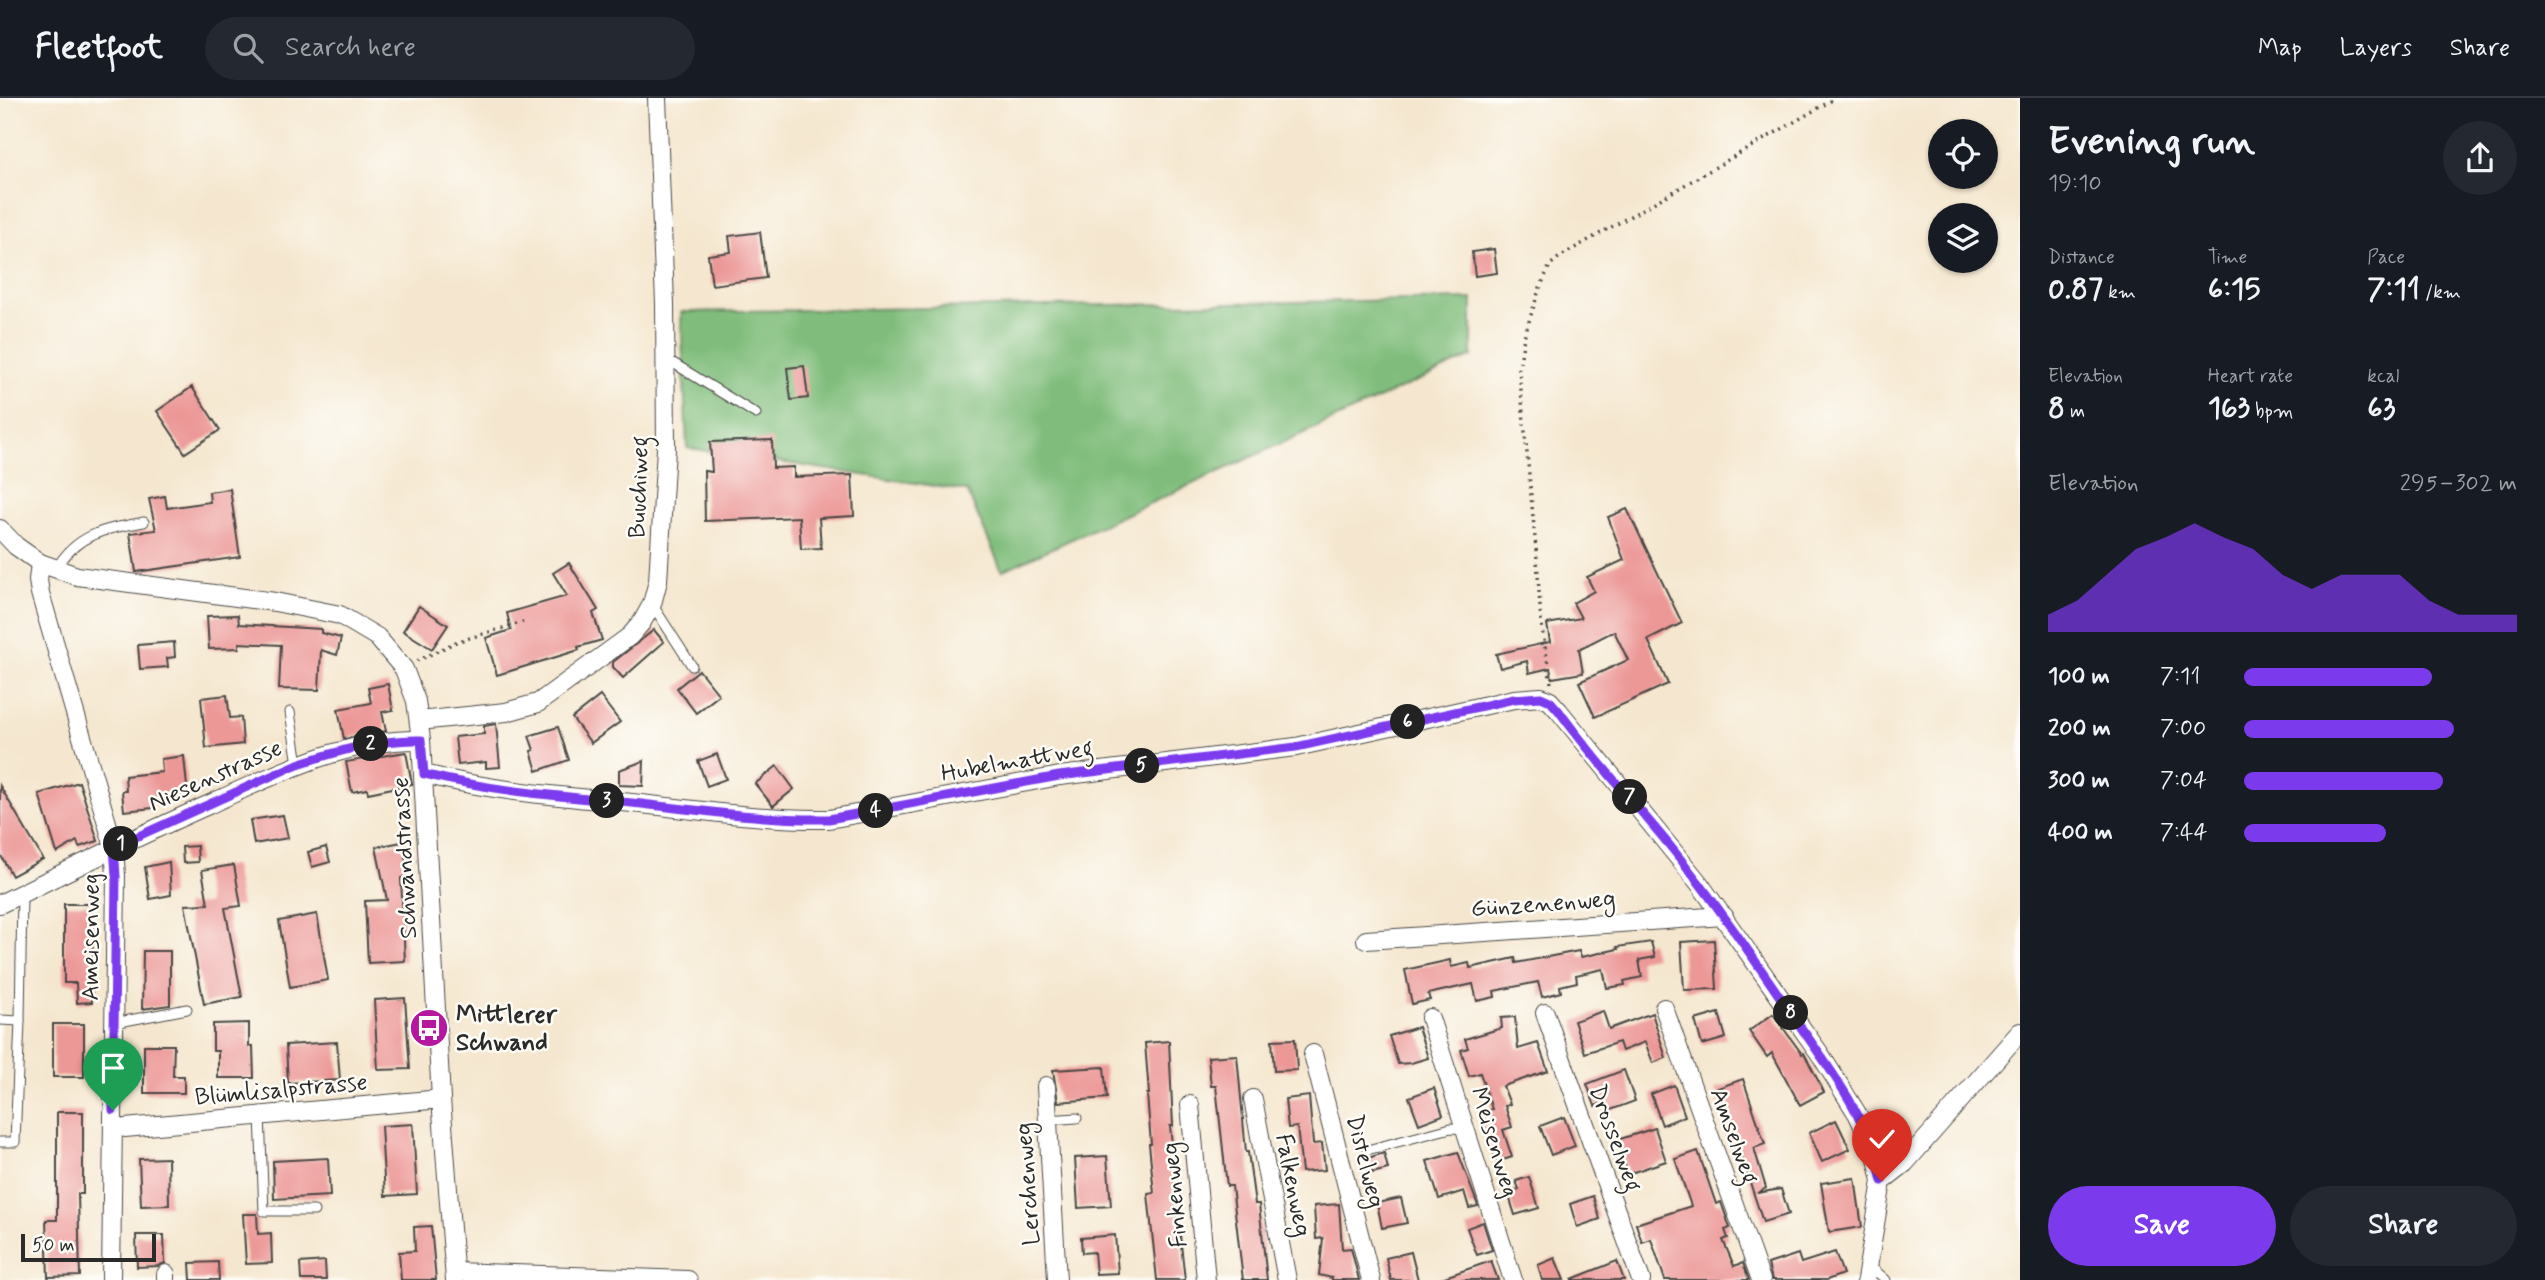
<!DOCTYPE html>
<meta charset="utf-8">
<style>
body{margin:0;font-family:Mynerve,sans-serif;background:#242831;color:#f1f3f6;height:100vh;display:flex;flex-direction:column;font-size:26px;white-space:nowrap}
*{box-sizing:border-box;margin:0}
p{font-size:23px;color:#9ea1a6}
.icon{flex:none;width:38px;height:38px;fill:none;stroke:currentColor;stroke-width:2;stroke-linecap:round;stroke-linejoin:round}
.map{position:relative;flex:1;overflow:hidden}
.side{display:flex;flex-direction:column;background:#171b24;width:525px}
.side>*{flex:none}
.tools{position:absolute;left:1928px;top:21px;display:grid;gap:14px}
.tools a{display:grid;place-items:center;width:70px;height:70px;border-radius:50%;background:#171b24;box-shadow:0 2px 5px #0004;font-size:35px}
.scale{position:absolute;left:21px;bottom:18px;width:135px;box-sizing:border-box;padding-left:7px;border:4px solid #2b2b2b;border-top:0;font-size:19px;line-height:24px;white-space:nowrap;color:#2b2b2b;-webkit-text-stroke:5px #fdfcf7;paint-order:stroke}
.pin{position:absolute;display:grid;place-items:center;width:60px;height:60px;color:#fff;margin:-72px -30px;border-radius:50% 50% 50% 0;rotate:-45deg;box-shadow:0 0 7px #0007}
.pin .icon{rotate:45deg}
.km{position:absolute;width:35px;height:35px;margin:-18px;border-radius:50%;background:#222;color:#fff;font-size:19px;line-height:35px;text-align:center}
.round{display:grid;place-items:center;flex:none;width:74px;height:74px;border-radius:37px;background:#242831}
.summary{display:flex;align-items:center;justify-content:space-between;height:119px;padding:0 28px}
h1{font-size:38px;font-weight:800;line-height:52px}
.stats{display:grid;grid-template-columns:repeat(3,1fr);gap:10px;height:119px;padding:7px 28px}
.stats div{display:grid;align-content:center}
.stats b{font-size:30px;font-weight:800}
.stats small{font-size:19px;font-weight:400}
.stats p{font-size:19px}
.chart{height:196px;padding:14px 28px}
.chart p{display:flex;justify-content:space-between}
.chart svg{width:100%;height:126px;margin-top:7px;fill:#7c3aed;opacity:.7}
.primary-button{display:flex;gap:14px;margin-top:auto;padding:14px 28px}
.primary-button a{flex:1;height:80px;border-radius:42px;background:#7c3aed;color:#fff;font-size:28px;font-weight:800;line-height:80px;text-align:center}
.primary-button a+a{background:#242831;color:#f1f3f6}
ul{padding:0 28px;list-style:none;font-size:23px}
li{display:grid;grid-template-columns:112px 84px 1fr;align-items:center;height:52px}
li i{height:18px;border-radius:9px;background:#7c3aed}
header{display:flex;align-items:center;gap:42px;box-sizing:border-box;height:98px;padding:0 35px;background:#171b24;border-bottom:2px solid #363941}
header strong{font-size:33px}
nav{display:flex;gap:38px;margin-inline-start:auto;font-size:24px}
.search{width:490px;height:63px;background:#242831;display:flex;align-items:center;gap:18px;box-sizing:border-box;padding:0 24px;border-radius:38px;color:#9ea1a6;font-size:26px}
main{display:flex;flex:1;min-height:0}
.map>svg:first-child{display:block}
</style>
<header>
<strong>Fleetfoot</strong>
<div class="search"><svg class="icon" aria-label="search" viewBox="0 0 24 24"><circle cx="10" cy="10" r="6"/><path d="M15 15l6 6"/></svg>Search here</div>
<nav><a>Map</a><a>Layers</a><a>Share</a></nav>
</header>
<main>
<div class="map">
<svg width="2020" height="1182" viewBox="0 0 2020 1182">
<rect width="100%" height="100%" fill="#fdfcf7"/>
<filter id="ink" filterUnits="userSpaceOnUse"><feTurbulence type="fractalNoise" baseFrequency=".0143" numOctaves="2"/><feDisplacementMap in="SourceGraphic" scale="14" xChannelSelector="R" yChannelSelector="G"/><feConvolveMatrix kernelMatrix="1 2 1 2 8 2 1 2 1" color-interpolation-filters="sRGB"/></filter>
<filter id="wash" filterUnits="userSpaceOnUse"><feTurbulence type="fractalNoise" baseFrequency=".00686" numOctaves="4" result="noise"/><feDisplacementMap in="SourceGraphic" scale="28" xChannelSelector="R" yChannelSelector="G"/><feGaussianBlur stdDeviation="1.57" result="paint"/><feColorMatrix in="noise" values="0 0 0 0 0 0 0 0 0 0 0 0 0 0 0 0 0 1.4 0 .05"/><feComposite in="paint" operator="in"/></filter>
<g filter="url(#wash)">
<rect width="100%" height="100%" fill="#f5e7cf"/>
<path fill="#80bd7c" stroke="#567454" stroke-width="2" d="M 1472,201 L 1472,258 L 1002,473 L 967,393 L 687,350 L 681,214 Z"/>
<g id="blocks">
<g fill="#ec9897">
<path d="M 760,134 L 766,180 L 712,187 L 708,157 L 731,154 L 729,138 Z"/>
<path d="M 1494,151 L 1497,175 L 1475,178 L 1472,154 Z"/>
<path d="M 804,268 L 808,300 L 791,302 L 787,270 Z"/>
<path d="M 192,289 L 220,332 L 185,355 L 157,313 Z"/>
<path d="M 772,342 L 773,370 L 794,369 L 794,379 L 852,377 L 854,418 L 819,420 L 821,450 L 801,451 L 799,419 L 705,423 L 704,373 L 712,374 L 710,344 Z"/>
<path d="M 230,391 L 240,459 L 136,474 L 130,435 L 156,432 L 149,401 L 165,398 L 167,410 L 210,404 L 209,394 Z"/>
<path d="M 1627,411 L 1682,525 L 1648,542 L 1668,586 L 1595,619 L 1579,584 L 1628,562 L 1614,533 L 1579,551 L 1583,575 L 1552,580 L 1550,570 L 1529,575 L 1527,563 L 1500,570 L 1496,556 L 1550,544 L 1547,526 L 1581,520 L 1573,505 L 1594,493 L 1587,479 L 1624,462 L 1608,419 Z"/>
<path d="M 569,465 L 598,512 L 593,515 L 602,542 L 578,549 L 579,552 L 497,577 L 486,540 L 511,532 L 507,515 L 567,498 L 553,475 Z"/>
<path d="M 419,508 L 448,527 L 432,551 L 403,533 Z"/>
<path d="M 238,517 L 239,526 L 321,531 L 321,535 L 341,540 L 337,557 L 321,552 L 319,592 L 279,591 L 281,547 L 239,545 L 239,550 L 209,551 L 207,518 Z"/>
<path d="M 654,532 L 664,544 L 623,580 L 613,569 L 613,564 Z"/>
<path d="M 174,544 L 175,559 L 167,560 L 168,569 L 140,571 L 138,547 Z"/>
<path d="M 699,572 L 719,597 L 696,615 L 677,590 Z"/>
<path d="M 388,586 L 393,612 L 382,614 L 386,633 L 344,641 L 338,611 L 371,605 L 368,590 Z"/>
<path d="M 227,597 L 230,620 L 241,619 L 243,646 L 206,650 L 201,600 Z"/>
<path d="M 600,598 L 620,624 L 591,645 L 572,620 Z"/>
<path d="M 496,626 L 500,669 L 486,670 L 486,664 L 458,667 L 455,639 L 484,636 L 484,628 Z"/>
<path d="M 558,629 L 569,662 L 537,673 L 531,653 L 534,652 L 529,638 Z"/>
<path d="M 406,654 L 412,686 L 368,695 L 367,691 L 352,694 L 346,664 Z"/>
<path d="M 717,656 L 726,681 L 707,688 L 698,663 Z"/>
<path d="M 184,658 L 188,699 L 153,703 L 153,710 L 124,713 L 122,693 L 126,693 L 125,678 L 162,674 L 161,661 Z"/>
<path d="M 644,663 L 643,688 L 619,687 L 619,672 Z"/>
<path d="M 777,668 L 794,691 L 773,708 L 755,686 Z"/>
<path d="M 79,684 L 98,743 L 79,749 L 77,743 L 57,755 L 39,696 Z"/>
<path d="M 0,688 L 43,761 L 12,778 L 0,756 Z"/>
<path d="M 283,717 L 288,740 L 254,746 L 250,722 Z"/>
<path d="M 402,744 L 409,778 L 401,780 L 405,863 L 368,865 L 365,803 L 387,802 L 376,749 Z"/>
<path d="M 197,748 L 198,764 L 183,765 L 182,749 Z"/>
<path d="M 326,749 L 330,764 L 312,769 L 308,754 Z"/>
<path d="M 169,764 L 171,797 L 150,801 L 145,769 Z"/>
<path d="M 234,767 L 241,808 L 225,810 L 242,899 L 204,906 L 185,807 L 208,806 L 202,772 Z"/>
<path d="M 64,806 L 93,806 L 92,904 L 77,905 L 76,885 L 64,885 Z"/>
<path d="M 317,816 L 328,882 L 290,889 L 279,823 Z"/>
<path d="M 1714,842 L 1717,891 L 1684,892 L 1681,844 Z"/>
<path d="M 1651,844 L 1655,859 L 1639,862 L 1642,879 L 1624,883 L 1625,887 L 1607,890 L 1603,871 L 1576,877 L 1577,884 L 1560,888 L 1561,894 L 1542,899 L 1538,884 L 1494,893 L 1495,899 L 1477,903 L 1473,886 L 1428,896 L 1430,902 L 1412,906 L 1405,872 L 1450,862 L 1451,869 L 1469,865 L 1470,870 L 1515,860 L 1516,865 L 1579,853 L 1581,859 L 1618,851 L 1617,849 Z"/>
<path d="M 143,853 L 170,853 L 170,907 L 142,911 Z"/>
<path d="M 405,900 L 410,971 L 378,972 L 374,902 Z"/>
<path d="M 1603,913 L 1609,931 L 1652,915 L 1666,960 L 1653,965 L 1645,944 L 1622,953 L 1619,944 L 1585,955 L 1574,923 Z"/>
<path d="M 1719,915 L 1726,940 L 1702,947 L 1695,922 Z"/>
<path d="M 1773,916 L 1802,956 L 1804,955 L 1824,994 L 1800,1007 L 1772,955 L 1767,959 L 1749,933 Z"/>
<path d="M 1515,919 L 1518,951 L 1538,945 L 1548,973 L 1503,988 L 1510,1006 L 1505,1008 L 1512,1029 L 1503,1032 L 1512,1059 L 1497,1064 L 1480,1015 L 1492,1011 L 1480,975 L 1469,978 L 1461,952 L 1468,950 L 1465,941 L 1502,930 L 1501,920 Z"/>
<path d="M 249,925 L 249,948 L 253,948 L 254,980 L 218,980 L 218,953 L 213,953 L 213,926 Z"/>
<rect x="53" y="926" width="31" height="53"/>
<path d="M 1418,929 L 1428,960 L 1411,965 L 1398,966 L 1389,938 Z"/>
<path d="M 1295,941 L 1297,972 L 1274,973 L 1272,942 Z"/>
<path d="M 1169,943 L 1173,1028 L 1170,1028 L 1175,1074 L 1173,1074 L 1185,1182 L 1157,1182 L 1148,1096 L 1154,1095 L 1149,1046 L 1151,1046 L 1147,996 L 1149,996 L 1145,945 Z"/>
<path d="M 337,944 L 340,982 L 288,985 L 286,947 Z"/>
<path d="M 144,947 L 174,947 L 173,978 L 184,978 L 184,995 L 144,995 Z"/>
<path d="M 1237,957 L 1246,1054 L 1248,1054 L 1255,1106 L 1259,1106 L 1267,1182 L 1243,1182 L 1232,1088 L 1227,1088 L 1216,988 L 1211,988 L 1208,959 Z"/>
<path d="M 1104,969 L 1107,1000 L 1058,1004 L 1053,972 Z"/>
<path d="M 1624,972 L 1635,1003 L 1608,1013 L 1605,1004 L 1595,1008 L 1587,986 Z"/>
<path d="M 1743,981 L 1765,1046 L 1754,1050 L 1766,1090 L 1757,1095 L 1781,1091 L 1789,1116 L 1763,1124 L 1740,1054 L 1735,1056 L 1715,991 Z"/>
<path d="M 1674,987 L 1685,1018 L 1662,1027 L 1651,996 Z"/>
<path d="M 1434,990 L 1443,1017 L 1419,1026 L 1409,999 Z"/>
<path d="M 1309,998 L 1313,1046 L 1322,1045 L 1325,1072 L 1302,1074 L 1297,1029 L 1288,1030 L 1285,1001 Z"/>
<path d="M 57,1014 L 83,1014 L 83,1096 L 78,1096 L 80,1178 L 48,1179 L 46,1122 L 57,1122 Z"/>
<path d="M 1564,1019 L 1575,1048 L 1551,1057 L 1540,1028 Z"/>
<path d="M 1836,1022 L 1850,1051 L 1822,1064 L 1809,1035 Z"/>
<path d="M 413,1026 L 417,1096 L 385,1098 L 381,1028 Z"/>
<path d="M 1655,1030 L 1666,1063 L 1628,1076 L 1617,1042 Z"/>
<path d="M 1698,1053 L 1716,1106 L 1721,1104 L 1730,1130 L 1725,1132 L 1728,1140 L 1723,1142 L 1734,1168 L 1743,1165 L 1749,1182 L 1665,1182 L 1651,1141 L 1642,1144 L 1636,1126 L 1691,1108 L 1675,1061 Z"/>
<path d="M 1458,1054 L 1478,1108 L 1469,1110 L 1464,1093 L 1439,1101 L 1427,1063 Z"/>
<path d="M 1384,1055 L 1388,1071 L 1372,1075 L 1368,1060 Z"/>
<path d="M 1107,1058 L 1111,1108 L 1078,1110 L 1075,1060 Z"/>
<path d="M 168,1060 L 169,1107 L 141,1108 L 139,1061 Z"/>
<path d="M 328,1060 L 330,1098 L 274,1101 L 273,1063 Z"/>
<path d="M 1529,1079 L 1539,1110 L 1515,1117 L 1508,1095 L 1519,1091 L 1516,1083 Z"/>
<path d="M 1855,1080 L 1862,1129 L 1829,1134 L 1821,1085 Z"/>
<path d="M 1593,1098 L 1600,1121 L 1577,1129 L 1570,1106 Z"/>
<path d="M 1401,1100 L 1407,1125 L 1382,1130 L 1377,1105 Z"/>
<path d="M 1339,1106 L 1342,1151 L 1351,1150 L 1359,1182 L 1332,1182 L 1332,1180 L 1319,1177 L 1323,1140 L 1316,1141 L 1314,1108 Z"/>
<path d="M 243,1116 L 257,1116 L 258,1136 L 271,1135 L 272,1165 L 246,1166 Z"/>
<path d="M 1483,1124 L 1492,1152 L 1477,1157 L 1467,1130 Z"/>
<path d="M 431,1128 L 436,1182 L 401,1182 L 399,1154 L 415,1153 L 414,1129 Z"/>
<path d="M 136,1137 L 164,1137 L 165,1165 L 158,1168 L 137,1169 Z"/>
<path d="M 1115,1137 L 1118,1175 L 1096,1176 L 1094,1154 L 1082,1155 L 1081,1140 Z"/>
<path d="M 1411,1154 L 1418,1182 L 1391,1182 L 1386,1160 Z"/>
<path d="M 1835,1154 L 1843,1176 L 1827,1182 L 1772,1182 L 1768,1166 L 1798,1156 L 1801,1165 Z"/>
<path d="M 1555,1160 L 1564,1182 L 1542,1182 L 1538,1167 Z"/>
<path d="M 325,1163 L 326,1182 L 301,1182 L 300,1165 Z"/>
<path d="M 1491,1163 L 1498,1182 L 1442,1182 L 1442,1180 Z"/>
<path d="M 1617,1163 L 1624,1182 L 1572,1182 L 1572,1181 Z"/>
<path d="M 218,1164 L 219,1182 L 191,1182 L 190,1165 Z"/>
</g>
</g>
</g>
<g filter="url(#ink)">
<use href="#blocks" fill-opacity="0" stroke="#494744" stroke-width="2"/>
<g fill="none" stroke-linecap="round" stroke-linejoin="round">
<g stroke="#494744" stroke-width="11">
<g id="service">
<path d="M 665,260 L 756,316"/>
<path d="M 56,471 C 77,435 106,431 144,424"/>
<path d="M 652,506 L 692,568"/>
<path d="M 290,614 L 298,666"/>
<path d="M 0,922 L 20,923 L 22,795"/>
<path d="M 114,925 L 187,911"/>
<path d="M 260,1018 L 264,1113 L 314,1113"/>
<path d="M 1047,1022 L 1077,1020"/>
<path d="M 0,1044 L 15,1044 L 20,923"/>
<path d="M 1367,1052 L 1451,1030 L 1466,1031"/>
<path d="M 1869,1167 L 1886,1182"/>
</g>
</g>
<g stroke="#494744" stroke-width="20">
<g id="minor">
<path d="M 0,431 L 16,448 L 40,465 L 77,478 L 275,504 L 340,517 L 377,539 L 404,571 L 416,603 L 421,642 L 441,1001 L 455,1182"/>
<path d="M 40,465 L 38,482 L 40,495 L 114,749 L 116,778 L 111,1182"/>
<path d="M 419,623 L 506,614 L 538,605 L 630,538 L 642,524 L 652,506 L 658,483 L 666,351 L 665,206 L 657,0"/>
<path d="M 424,676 C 495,694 569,699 642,706 C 704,713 767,722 829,721 L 1060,678 L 1296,649 L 1514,601 L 1541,599 L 1550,603 L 1559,613 L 1699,785 L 1820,956 L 1858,1017 L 1876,1056 L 1882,1083 L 1866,1182"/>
<path d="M 0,806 C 69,772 138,738 208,707 C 276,676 344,641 421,642"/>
<path d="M 1366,842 L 1724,818"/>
<path d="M 1664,910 L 1761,1182"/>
<path d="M 1545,915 L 1641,1182"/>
<path d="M 1430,920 L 1513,1182"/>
<path d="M 1313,956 L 1371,1182"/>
<path d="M 1046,988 L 1057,1182"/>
<path d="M 1253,1001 L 1287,1182"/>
<path d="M 1190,1007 L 1206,1182"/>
<path d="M 125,1030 L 441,1001"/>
<path d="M 1882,1083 L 1905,1065 L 2020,934"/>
<path d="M 455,1174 L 688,1182"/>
<path d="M 166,1176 L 166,1182"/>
</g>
</g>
<g stroke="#494744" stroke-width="3.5" stroke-dasharray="2 5" stroke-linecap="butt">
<path d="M 417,563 L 456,544 L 523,524"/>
<path d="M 1551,585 L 1541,524 L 1537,461 L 1519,271 L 1524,239 L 1539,192 L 1550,167 L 1561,158 L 1834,1"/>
</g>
<use href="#service" stroke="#fff" stroke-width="9"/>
<use href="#minor" stroke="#fff" stroke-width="18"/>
</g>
</g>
<g fill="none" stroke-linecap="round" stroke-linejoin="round" filter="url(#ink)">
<g stroke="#fff" stroke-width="14">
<path id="route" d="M 113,1012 L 116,778 L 114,749 L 298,666 C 339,653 378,641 421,642 L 424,676 C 495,694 569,699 642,706 C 704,713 767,722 829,721 L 1059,678 L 1296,649 L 1514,601 L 1541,599 L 1550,603 L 1559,613 C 1594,662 1636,706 1674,753 C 1717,806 1756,864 1795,921 C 1830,971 1869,1021 1882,1083"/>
</g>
<use href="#route" stroke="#7c3aed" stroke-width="9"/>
</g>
<defs>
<g id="bus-disc" transform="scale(2.0125)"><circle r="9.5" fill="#b5179e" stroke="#fdfcf7"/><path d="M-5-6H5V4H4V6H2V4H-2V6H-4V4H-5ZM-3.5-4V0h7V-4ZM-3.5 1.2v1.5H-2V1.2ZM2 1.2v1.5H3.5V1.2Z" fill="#fff"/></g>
</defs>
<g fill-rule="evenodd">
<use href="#bus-disc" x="429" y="930"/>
</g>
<g text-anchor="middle" stroke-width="5" stroke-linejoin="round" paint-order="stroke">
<g font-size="24" fill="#2b2b2b" stroke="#fdfcf7">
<text transform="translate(638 389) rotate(-88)" y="8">Buuchiweg</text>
<text transform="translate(1017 662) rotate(-10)" y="8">Hubelmattweg</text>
<text transform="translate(215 677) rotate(-24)" y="8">Niesenstrasse</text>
<text transform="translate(404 760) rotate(-93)" y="8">Schwandstrasse</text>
<text transform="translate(1543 805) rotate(-4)" y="8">Günzenenweg</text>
<text transform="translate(90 839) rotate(-90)" y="8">Ameisenweg</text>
<text transform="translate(281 991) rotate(-5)" y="8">Blümlisalpstrasse</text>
<text transform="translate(1735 1038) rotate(70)" y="8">Amselweg</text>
<text transform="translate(1616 1040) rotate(70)" y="8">Drosselweg</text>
<text transform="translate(1495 1044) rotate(73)" y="8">Meisenweg</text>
<text transform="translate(1366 1063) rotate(76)" y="8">Distelweg</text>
<text transform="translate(1027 1086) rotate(-94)" y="8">Lerchenweg</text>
<text transform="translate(1294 1087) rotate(79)" y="8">Falkenweg</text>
<text transform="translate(1174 1097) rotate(-95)" y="8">Finkenweg</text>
</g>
<g font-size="24" font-weight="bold" fill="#2b2b2b" stroke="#fdfcf7" text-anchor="start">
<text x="456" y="924">Mittlerer<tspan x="456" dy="28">Schwand</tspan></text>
</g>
</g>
</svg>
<div class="tools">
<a><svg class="icon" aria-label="locate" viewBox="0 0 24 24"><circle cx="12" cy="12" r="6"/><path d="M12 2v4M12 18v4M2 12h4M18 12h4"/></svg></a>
<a><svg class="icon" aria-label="layers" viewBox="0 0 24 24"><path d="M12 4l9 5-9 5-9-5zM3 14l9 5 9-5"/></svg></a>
</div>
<div class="scale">50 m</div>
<div class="pin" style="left:113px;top:1012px;background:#1e9e55"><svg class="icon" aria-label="arrive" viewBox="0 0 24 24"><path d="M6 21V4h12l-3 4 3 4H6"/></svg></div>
<div class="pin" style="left:1882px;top:1083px;background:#d93025"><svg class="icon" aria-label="check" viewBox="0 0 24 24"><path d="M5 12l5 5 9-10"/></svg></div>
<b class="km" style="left:121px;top:746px">1</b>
<b class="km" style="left:371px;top:646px">2</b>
<b class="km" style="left:607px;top:703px">3</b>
<b class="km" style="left:876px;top:713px">4</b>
<b class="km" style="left:1142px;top:668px">5</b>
<b class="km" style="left:1408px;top:624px">6</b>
<b class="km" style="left:1630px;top:699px">7</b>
<b class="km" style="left:1791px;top:915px">8</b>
</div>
<section class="side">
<div class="summary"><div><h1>Evening run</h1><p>19:10</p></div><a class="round"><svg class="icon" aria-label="share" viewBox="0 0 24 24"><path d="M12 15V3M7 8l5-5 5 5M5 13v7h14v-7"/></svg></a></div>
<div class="stats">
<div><p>Distance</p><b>0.87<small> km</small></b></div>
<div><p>Time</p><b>6:15</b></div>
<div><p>Pace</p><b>7:11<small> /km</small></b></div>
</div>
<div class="stats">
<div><p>Elevation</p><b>8<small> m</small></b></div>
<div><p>Heart rate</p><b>163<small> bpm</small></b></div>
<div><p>kcal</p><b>63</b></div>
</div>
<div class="chart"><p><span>Elevation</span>295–302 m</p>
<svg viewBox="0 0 160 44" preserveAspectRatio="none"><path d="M0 44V38L10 33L20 24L30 15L40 11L50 6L60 11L70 15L80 24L90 29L100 24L110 24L120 24L130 33L140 38L150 38L160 38V44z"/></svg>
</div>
<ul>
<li><b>100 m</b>7:11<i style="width:69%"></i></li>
<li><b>200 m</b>7:00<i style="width:77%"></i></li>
<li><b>300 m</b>7:04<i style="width:73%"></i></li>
<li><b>400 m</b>7:44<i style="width:52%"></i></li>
</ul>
<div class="primary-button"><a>Save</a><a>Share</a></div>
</section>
</main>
